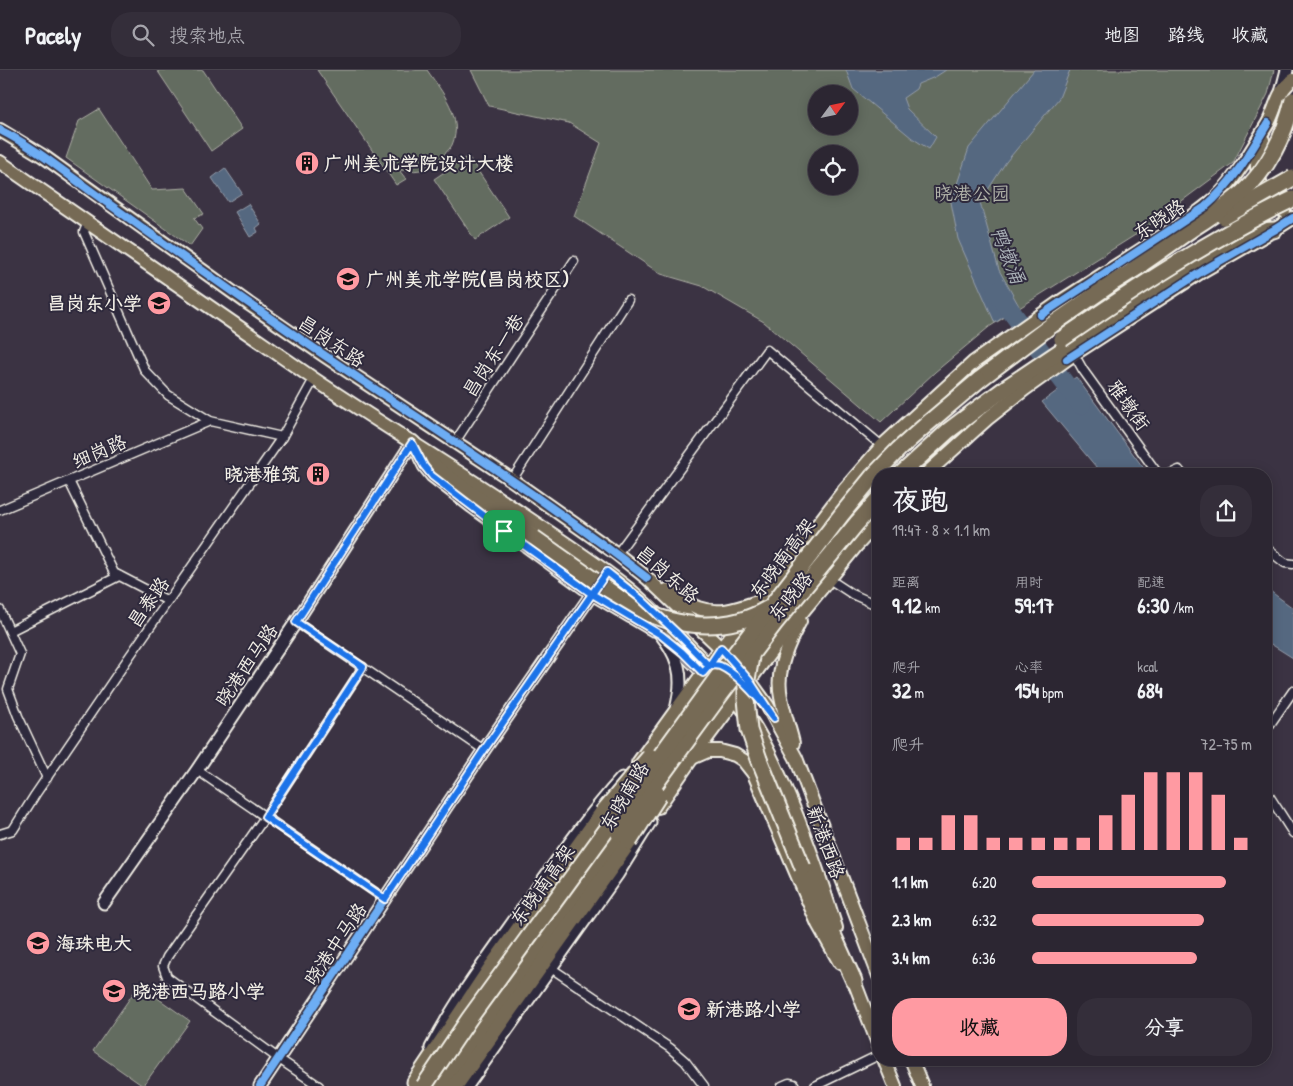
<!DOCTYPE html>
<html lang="zh">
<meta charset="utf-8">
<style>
body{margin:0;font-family:"Patrick Hand","LXGW WenKai TC",sans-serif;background:#342e3a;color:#f1f3f6;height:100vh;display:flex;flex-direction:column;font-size:19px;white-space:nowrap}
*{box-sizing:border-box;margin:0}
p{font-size:16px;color:#a6a5ac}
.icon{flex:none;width:28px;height:28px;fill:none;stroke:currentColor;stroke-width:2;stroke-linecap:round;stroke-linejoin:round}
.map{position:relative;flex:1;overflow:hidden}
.sheet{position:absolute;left:872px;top:398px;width:400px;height:598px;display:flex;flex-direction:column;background:#2c2632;border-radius:20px;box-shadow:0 2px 12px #0003,0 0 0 1px #48434d}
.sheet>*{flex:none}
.needle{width:32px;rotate:57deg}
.controls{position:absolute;left:808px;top:15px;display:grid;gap:10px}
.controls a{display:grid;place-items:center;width:50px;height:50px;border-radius:50%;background:#2c2632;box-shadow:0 2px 12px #0003,0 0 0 1px #48434d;font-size:25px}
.pin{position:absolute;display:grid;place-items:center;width:42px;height:42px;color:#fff;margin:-21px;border-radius:10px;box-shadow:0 2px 8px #0006}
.round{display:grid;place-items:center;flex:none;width:52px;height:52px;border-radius:20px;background:#342e3a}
.summary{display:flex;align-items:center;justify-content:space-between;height:85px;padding:0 20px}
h1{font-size:28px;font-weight:800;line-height:38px}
.figures{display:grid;grid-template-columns:repeat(3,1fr);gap:8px;height:85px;padding:5px 20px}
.figures div{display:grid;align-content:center}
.figures b{font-size:21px;font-weight:800}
.figures small{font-size:14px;font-weight:400}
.figures p{font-size:14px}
.chart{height:140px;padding:10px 20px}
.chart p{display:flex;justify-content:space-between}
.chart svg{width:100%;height:90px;margin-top:5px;stroke:#ff9aa2;stroke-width:6}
.primary-button{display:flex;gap:10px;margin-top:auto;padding:10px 20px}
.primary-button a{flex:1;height:58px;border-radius:20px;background:#ff9aa2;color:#111;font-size:20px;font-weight:800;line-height:58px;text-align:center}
.primary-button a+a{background:#342e3a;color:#f1f3f6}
ul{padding:0 20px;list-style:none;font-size:16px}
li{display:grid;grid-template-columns:80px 60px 1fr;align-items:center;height:38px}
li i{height:12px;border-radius:6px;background:#ff9aa2}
header{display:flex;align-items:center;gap:30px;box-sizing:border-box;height:70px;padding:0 25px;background:#2c2632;border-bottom:1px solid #48434d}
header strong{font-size:24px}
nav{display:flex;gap:28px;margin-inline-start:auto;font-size:18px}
.search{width:350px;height:45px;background:#342e3a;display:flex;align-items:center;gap:12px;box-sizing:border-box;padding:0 18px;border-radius:20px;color:#a6a5ac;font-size:19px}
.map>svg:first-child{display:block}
</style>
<header>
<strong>Pacely</strong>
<div class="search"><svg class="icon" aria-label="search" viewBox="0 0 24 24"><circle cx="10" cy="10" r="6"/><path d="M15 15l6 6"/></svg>搜索地点</div>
<nav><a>地图</a><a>路线</a><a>收藏</a></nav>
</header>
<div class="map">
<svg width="1293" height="1016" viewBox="0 0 1293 1016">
<rect width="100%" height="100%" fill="#3b3343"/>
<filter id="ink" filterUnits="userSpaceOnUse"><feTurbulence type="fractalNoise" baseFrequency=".02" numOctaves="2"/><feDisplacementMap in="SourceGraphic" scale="10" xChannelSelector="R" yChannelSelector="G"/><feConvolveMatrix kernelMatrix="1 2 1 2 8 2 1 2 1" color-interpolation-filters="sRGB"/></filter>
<g filter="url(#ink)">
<g fill="#646c60" stroke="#acaea4" fill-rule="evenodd">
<path d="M 157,0 L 203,0 L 242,59 L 211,81 Z"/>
<path d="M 317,0 L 427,0 C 442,22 464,47 452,75 C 450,79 445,83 442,87 C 429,101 417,102 399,100 L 406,109 L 396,115 Z"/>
<path d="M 471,0 L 1274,0 L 1268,24 L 1233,93 L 1140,162 L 989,257 L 935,302 L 881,352 L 764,252 L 702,216 L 661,204 L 574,146 L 601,73 L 569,53 L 489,36 ZM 816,24 L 849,24 L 849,56 L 816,56 ZM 816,84 L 849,84 L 849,116 L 816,116 Z"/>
<path d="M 99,39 L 152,120 L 186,118 L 204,144 L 194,148 L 202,159 L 190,176 L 66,88 L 79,51 Z"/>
<path d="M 468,86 L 509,147 L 475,170 L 434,109 Z"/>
<path d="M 139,915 L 190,951 L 143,1016 L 93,981 Z"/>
</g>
<g fill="#556780" stroke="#959eaa">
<path d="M 846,0 L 946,0 L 935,7 L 918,14 L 916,19 L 903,28 L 907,39 L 936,67 L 929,79 L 912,68 L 853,19 Z"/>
<path d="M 1034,0 L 1070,0 L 1059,28 L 1006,92 L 980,132 L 999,200 L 1019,236 L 995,253 L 958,169 L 951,132 L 969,78 Z"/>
<path d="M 225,98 L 242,123 L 228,132 L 212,108 Z"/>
<path d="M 248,134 L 261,154 L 256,158 L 258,162 L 250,167 L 235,142 Z"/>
<path d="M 1076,307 L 1148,404 L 1102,404 L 1042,332 Z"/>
<path d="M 1266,518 L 1293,538 L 1293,588 L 1266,571 Z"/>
</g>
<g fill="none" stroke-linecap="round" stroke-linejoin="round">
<path stroke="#556780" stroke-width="19" d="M 996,221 L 1081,335"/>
<g stroke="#f4f1e8" stroke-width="11">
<g id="street">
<path d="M 88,152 L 84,162 L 145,301 L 168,325 L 210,351 L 282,367"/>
<path d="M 1074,284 L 1083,300 L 1158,404"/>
<path d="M 455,372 L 574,191"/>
<path d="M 1170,404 L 1179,400 L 1182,404"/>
<path d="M 512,410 L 628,230"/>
<path d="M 69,411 L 114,503 L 168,531"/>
<path d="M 0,440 L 210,351"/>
<path d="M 1266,478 L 1285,493 L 1293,494"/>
<path d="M 617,484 L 767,280 L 882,376"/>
<path d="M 829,509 L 852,524 L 879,536"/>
<path d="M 0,540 L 20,584 L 8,619 L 18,646 L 47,708"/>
<path d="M 296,552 L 484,680"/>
<path d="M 10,561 L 119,506"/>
<path d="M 1266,660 L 1293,621"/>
<path d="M 197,700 L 385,829"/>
<path d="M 1266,721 L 1293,763"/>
<path d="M 0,764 L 13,760 L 35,725 L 127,590 L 282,367 L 314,309"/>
<path d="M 551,898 L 670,978 L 685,991 L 704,1016"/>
<path d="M 319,1016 L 279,989 L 167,907 L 163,896 L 167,887 L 265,747 L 363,597"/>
<path d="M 782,1016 L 789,1013 L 794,1014 L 795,1016"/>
<path d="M 815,1016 L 879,985"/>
</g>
</g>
<g stroke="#f4f1e8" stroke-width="15">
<g id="secondary">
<path d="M 1282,19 L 1287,0"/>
<path d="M 420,388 L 424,396 L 432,406 L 472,437 L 592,524 L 653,560"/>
<path d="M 641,541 C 659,562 681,583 680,613 C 680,622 678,631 676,640"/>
<path d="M 670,572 L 682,582 L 709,609"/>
<path d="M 104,833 L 197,700 L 296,552 L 412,373"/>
<path d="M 431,978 C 456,930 489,886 521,841 C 553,796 585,749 622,708"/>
<path d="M 260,1016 L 484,680 L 603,508"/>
<path d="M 467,1016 L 617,805 L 650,752"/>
</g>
</g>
<g stroke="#f4f1e8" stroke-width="16">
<g id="primary">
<path d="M 0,60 L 43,86 L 249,234 L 325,286 L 512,410 L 617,484 L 647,508 L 725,582"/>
<path d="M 1263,70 C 1260,78 1257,88 1257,96 C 1258,114 1268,134 1284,141"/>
<path d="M 0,92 L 314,309 C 384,356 456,399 525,446 C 559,469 593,491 625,516 C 638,526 649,537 660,548 C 695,580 728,614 753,654 C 766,674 775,696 785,718 C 805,763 821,810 836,858"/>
<path d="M 926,404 L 987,349 L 1025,319 L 1074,284 L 1204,200 L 1274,160 L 1293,148"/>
<path d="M 667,520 C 677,526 688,534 698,538 C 721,546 739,538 760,531"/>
<path d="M 744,603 L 767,635 L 796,688 L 879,906"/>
<path d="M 793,673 C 789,656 782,638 780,621 C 777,597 789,572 800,551"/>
<path d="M 692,688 L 708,681 L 720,681 L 735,685 L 743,690 L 754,704 L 818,854 L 840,893"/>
<path d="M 638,693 L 721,578 L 760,531 L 844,420 L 882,376 L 974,292 L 1058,233 L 1186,151 C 1197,143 1209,135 1219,125 C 1237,106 1253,78 1267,55 C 1276,40 1277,20 1293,10"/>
<path d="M 658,737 L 692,688 L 781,568 L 857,475 L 879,451"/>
<path d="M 851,903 L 879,976"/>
<path d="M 884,989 L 895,1016"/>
<path d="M 911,989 L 922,1016"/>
</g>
</g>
<g stroke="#f4f1e8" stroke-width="19">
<g id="highway">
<path d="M 979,310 L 1049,257 L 1111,214"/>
<path d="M 412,373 L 425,389 L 448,408 L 534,468"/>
<path d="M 901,404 L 948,361 L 977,339 L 1007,317 L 1068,276 L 1152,223 L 1254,161 L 1274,160"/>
<path d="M 857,453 L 879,428"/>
<path d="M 803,798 L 854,911"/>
<path d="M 415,1012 L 493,895 L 602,743"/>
<path d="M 441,1016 L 480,960 L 619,764"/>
<path d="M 455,1016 L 629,772"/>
</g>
</g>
<use href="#street" stroke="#2f2a3d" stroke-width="8"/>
<use href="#secondary" stroke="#2f2a3d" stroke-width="11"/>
<use href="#primary" stroke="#766a54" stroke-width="12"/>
<use href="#highway" stroke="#766a54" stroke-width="15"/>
<g stroke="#f4f1e8" stroke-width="19" stroke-linecap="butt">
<g id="highway-bridge">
<path d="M 1224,147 L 1293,108"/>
<path d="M 1133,200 C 1152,187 1171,174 1189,161 C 1207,149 1226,137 1242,123 C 1268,99 1285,65 1293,30"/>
<path d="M 1111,214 L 1140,196"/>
<path d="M 1062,269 C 1136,218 1212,168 1293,129"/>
<path d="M 534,468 L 625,532 C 668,557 723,565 767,539"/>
<path d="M 751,587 L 746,615 L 746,629 L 749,660 L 759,689 L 803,798"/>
<path d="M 602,743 L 650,686"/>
<path d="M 619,764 L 718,628 L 775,553 L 857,453"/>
<path d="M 629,772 L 659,725"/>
<path d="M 424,1016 L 469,949 L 730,590 L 842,444 L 873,406 L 899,379 L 927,354 L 979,310"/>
</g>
</g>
<use href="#highway-bridge" stroke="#766a54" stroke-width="15"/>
<g stroke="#2f2a3d" stroke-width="11">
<g id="cycleway">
<path d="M 0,60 C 34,77 64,102 95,124 C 147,161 198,198 250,234 C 381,327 520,409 647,508"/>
<path d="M 1041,245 L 1205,137 C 1232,114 1250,83 1268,53"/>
<path d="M 1067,289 L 1204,200 L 1274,160 L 1293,148"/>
<path d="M 260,1016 L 484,680 L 607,502"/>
</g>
</g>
<use href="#cycleway" stroke="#6dadf4" stroke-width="8"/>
</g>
</g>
<g fill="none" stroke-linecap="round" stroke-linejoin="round" filter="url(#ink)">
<g stroke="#fff" stroke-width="10">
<path id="route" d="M 504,461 L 432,406 L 424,396 L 412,373 L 296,552 L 363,597 L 265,747 L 385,829 L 484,680 L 592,524 L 661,565 L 682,582 L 703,603 L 709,596 C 713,595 717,595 720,596 C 740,605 761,631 774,648 L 749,610 L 721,578 L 709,596 L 678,564 L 641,529 L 607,502 L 592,524 L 504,461"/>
</g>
<use href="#route" stroke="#1a73e8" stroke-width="6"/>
</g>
<defs>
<g id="building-disc" transform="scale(1.25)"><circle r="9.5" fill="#ff9aa2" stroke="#2f2a3d"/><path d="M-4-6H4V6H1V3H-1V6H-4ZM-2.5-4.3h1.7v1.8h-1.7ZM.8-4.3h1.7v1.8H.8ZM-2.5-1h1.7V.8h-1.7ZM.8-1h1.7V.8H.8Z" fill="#111"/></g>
<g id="university-disc" transform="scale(1.25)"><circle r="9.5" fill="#ff9aa2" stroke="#2f2a3d"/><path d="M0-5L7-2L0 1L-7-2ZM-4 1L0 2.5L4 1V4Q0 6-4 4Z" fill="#111"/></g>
<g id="school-disc" transform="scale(1.25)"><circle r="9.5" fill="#ff9aa2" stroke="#2f2a3d"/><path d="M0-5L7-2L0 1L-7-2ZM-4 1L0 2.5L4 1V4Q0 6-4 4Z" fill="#111"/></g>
</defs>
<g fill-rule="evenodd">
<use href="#building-disc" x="307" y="93"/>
<use href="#university-disc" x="348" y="209"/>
<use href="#school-disc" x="159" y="233"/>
<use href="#building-disc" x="318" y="404"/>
<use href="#school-disc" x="38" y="873"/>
<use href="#school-disc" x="114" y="921"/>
<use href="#school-disc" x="689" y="939"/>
</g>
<g text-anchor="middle" stroke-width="4" stroke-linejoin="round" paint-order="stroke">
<g font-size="19" font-weight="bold" fill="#f4f1e8" stroke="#2f2a3d" text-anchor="start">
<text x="324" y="100">广州美术学院设计大楼</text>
<text x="366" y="216">广州美术学院(昌岗校区)</text>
<text x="142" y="240" text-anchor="end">昌岗东小学</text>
<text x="300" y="411" text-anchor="end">晓港雅筑</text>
<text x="56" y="880">海珠电大</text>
<text x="132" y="928">晓港西马路小学</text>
<text x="706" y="946">新港路小学</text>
</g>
<g font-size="19" fill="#b3b5ab" stroke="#2f2a3d">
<text x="972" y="130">晓港公园</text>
</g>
<g font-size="19" fill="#f4f1e8" stroke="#2f2a3d">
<text transform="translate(1159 149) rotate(-33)" y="7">东晓路</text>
<text transform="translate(332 271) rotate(34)" y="7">昌岗东路</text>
<text transform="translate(493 285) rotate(-57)" y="7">昌岗东一巷</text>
<text transform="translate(1129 335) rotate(54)" y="7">雅墩街</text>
<text transform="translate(99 381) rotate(-23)" y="7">细岗路</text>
<text transform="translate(782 488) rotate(-53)" y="7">东晓南高架</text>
<text transform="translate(668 504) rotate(41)" y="7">昌岗东路</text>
<text transform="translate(790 526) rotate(-51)" y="7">东晓路</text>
<text transform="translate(148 532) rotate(-55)" y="7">昌泰路</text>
<text transform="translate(246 595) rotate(-56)" y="7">晓港西马路</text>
<text transform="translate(624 726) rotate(-59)" y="7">东晓南路</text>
<text transform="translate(826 772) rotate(70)" y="7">新港西路</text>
<text transform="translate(542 815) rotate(-54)" y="7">东晓南高架</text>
<text transform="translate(335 874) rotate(-56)" y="7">晓港中马路</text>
</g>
<g font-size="20" font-style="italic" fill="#acb3b9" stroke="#2f2a3d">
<text transform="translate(1008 185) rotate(68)" y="7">鸭墩涌</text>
</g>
</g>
</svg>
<div class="controls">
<a><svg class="needle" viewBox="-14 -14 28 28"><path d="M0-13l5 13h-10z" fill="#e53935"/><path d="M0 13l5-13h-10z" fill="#a6a5ac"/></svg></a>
<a><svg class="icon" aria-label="locate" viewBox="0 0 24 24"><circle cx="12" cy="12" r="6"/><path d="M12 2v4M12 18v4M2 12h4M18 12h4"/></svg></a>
</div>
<div class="pin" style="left:504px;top:461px;background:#1e9e55"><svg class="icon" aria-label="arrive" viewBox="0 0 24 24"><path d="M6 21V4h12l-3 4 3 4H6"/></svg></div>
<section class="sheet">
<div class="summary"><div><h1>夜跑</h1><p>19:47 · 8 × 1.1 km</p></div><a class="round"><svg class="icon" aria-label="share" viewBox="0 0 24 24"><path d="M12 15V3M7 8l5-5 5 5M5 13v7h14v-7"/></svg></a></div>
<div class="figures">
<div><p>距离</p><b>9.12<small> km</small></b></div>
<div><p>用时</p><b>59:17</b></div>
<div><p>配速</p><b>6:30<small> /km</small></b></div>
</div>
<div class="figures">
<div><p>爬升</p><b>32<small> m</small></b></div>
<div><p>心率</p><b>154<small> bpm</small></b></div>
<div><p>kcal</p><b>684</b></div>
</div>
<div class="chart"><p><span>爬升</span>72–75 m</p>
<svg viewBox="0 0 160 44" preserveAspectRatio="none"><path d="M5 44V38M15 44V38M25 44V27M35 44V27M45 44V38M55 44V38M65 44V38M75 44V38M85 44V38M95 44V27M105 44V17M115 44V6M125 44V6M135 44V6M145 44V17M155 44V38"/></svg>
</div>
<ul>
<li><b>1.1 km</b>6:20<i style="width:88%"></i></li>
<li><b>2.3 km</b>6:32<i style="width:78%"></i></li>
<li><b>3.4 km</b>6:36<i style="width:75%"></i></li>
</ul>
<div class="primary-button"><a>收藏</a><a>分享</a></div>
</section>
</div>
